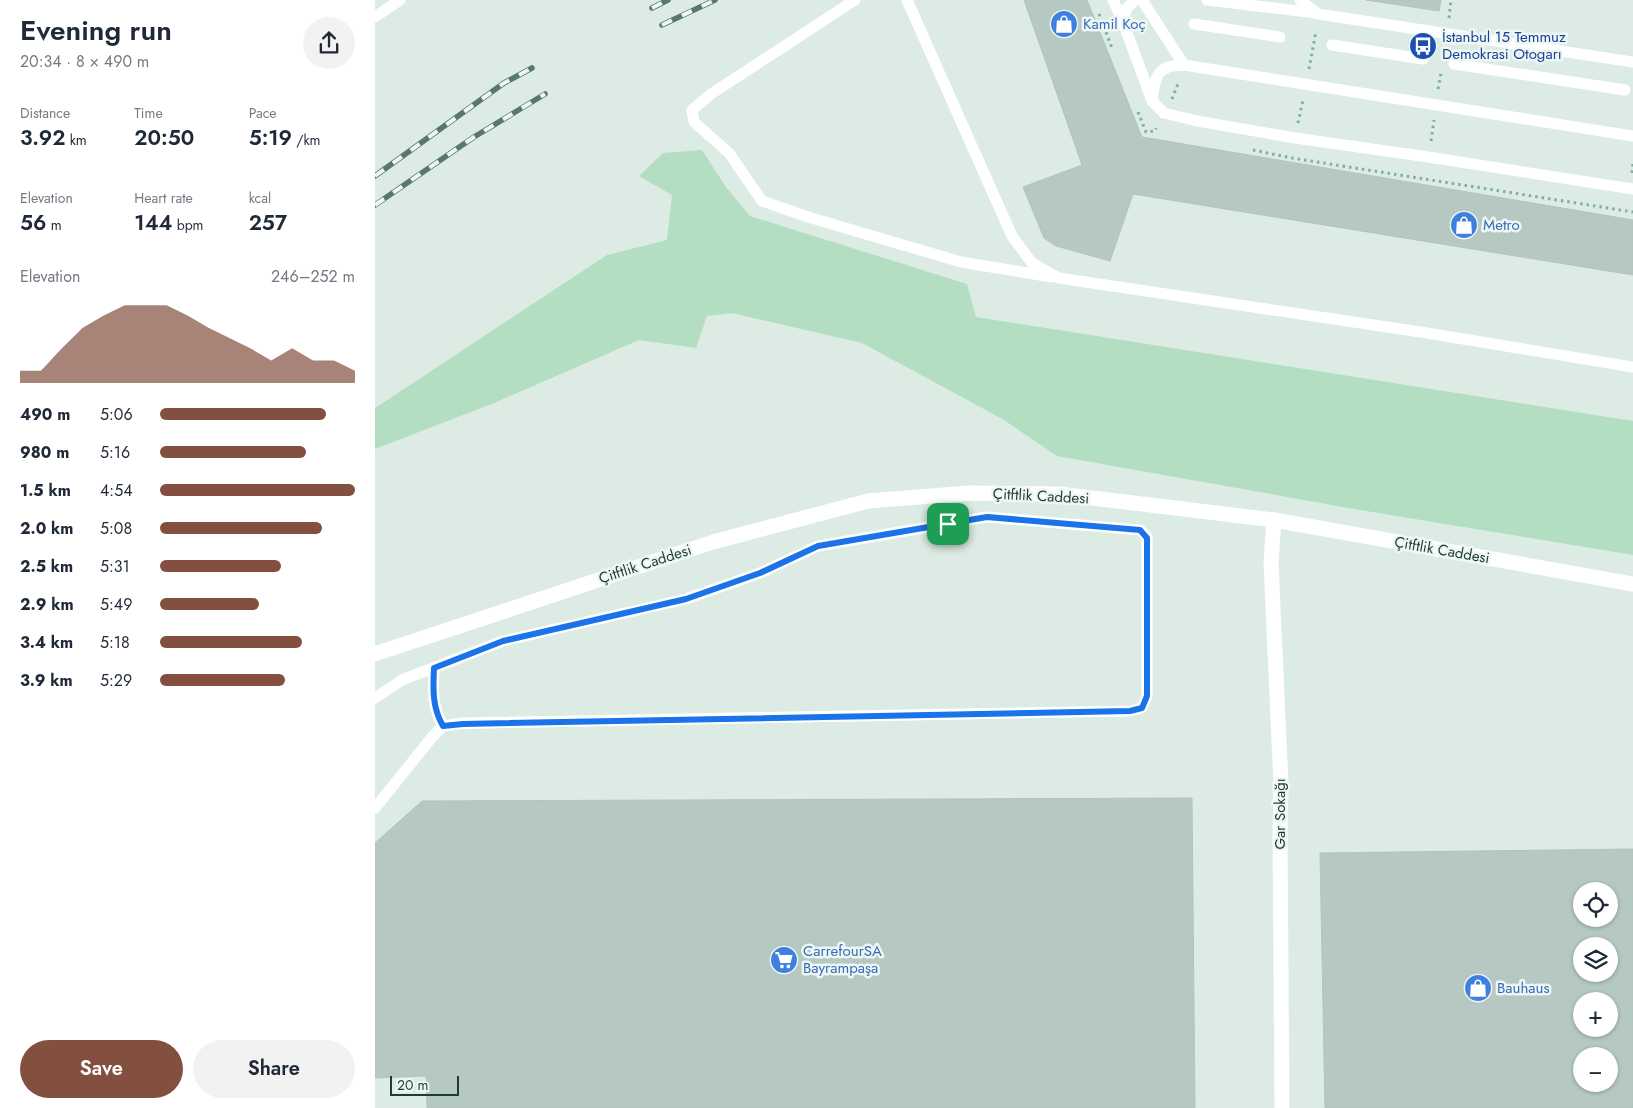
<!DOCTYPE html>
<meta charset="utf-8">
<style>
body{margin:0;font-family:Jost,sans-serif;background:#f2f2f3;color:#1f2937;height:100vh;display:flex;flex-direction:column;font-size:19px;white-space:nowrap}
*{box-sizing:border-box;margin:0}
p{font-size:16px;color:#747a83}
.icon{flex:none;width:28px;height:28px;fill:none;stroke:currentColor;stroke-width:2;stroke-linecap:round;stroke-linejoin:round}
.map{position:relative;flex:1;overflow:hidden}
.side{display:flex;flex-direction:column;background:#fff;width:375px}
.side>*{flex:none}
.tools{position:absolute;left:1198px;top:882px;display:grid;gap:10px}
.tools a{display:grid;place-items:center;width:45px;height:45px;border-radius:50%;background:#fff;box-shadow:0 1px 4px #0004;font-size:25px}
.scale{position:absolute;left:15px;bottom:12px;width:69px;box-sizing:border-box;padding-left:5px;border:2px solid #1e3b35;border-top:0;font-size:14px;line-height:18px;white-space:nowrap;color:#1e3b35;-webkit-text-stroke:4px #eef7f3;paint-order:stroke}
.pin{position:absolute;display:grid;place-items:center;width:42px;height:42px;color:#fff;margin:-21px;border-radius:10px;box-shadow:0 2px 8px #0006}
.round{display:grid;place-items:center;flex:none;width:52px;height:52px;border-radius:26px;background:#f2f2f3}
.summary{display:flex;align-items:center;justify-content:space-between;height:85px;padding:0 20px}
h1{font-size:28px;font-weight:600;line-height:38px}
.stats{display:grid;grid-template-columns:repeat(3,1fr);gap:8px;height:85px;padding:5px 20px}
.stats div{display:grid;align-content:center}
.stats b{font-size:21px;font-weight:600}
.stats small{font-size:14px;font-weight:400}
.stats p{font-size:14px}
.chart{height:140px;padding:10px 20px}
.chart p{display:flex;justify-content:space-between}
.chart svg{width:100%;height:90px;margin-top:5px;fill:#834f3f;opacity:.7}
.cta{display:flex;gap:10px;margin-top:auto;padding:10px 20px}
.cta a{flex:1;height:58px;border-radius:30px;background:#834f3f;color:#fff;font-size:20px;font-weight:600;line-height:58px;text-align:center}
.cta a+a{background:#f2f2f3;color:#1f2937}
ul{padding:0 20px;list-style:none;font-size:16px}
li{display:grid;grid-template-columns:80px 60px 1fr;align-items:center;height:38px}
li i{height:12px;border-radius:6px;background:#834f3f}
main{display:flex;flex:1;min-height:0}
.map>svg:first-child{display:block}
</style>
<main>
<section class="side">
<div class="summary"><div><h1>Evening run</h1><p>20:34 · 8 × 490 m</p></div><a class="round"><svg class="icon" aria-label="share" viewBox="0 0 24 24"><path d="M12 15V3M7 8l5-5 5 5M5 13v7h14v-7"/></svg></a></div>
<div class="stats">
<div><p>Distance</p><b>3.92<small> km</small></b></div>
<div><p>Time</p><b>20:50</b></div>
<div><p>Pace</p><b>5:19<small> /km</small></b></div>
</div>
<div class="stats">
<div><p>Elevation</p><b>56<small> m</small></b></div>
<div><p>Heart rate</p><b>144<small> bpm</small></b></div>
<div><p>kcal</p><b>257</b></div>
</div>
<div class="chart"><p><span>Elevation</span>246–252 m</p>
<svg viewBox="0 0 160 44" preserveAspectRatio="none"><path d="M0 44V38L10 38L20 27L30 17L40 11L50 6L60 6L70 6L80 11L90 17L100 22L110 27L120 33L130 27L140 33L150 33L160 38V44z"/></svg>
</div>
<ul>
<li><b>490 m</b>5:06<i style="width:85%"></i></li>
<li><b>980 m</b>5:16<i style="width:75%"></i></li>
<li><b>1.5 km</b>4:54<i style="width:100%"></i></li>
<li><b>2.0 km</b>5:08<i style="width:83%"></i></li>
<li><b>2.5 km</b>5:31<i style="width:62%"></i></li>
<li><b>2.9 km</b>5:49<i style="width:51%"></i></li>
<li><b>3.4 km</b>5:18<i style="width:73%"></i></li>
<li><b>3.9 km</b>5:29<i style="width:64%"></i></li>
</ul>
<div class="cta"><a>Save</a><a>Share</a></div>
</section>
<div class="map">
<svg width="1258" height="1108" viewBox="0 0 1258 1108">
<rect width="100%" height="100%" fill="#ddebe5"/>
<path fill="#b4dec1" d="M 327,150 L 351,187 L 375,216 L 592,284 L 601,317 L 1258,421 L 1258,555 L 985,510 L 682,456 L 629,420 L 487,343 L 357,313 L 332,316 L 321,348 L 264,340 L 119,403 L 0,449 L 0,408 L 232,255 L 292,240 L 297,195 L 264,176 L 288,153 Z"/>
<g fill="#b5c8c1" stroke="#afc5bd" fill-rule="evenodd">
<path d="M 649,0 L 712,0 L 767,137 L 1258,220 L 1258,275 L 758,194 L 735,261 L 681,246 L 669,238 L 648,187 L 707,165 Z"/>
<path d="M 991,0 L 1066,0 L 1064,11 Z"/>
<path d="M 817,798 L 820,1108 L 52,1108 L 51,1076 L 0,1078 L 0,843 L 47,801 Z"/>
<path d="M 1258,849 L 1258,1108 L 950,1108 L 945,853 ZM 1206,891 L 1234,891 L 1234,919 L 1206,919 ZM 1206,946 L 1234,946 L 1234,974 L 1206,974 ZM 1206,1001 L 1234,1001 L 1234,1029 L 1206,1029 ZM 1206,1056 L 1234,1056 L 1234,1084 L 1206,1084 Z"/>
</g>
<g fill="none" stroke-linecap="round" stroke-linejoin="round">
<g stroke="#7bb1a2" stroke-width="3" stroke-dasharray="2.5 4" stroke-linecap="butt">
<path d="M 724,14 L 737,48"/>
<path d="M 1074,18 L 1076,0"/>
<path d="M 934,69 L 941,31"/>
<path d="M 1063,89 L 1066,73"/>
<path d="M 797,99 L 804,81"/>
<path d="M 763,112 L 771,132 L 780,131 L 781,128"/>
<path d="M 923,123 L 928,100"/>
<path d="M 1056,141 L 1059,120"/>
<path d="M 878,150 L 917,158 L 1258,212"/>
<path d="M 1257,173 L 1258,163"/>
</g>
<g stroke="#fff" stroke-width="11">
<path d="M 480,0 L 336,94 L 317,110 L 319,122 L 354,153 L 387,201 L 433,217 L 586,262 L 677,277"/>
<path d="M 532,0 L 637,236 L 657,263 L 684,278 L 1052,333 L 1258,367"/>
<path d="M 738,0 L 748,22 L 777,101 L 789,113 L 822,121 L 920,138 L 1053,157 L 1258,189"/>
<path d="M 767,0 L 809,65 L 1258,136"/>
<path d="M 832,0 L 941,13"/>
<path d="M 925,0 L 943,14 L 1258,62"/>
<path d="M 0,17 L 25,0"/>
<path d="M 748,22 L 752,8 L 760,0"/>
<path d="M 819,24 L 905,37"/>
<path d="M 957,45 L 1048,59"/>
<path d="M 1079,64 L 1250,90"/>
<path d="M 777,100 C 780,76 782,65 809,65"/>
<path d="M 59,668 C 58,689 57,707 68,726"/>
<path d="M 0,698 L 27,680 L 128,641 L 311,599 L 385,573 L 443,546 L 612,517 L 765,530 L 772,537 L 772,696 L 767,708 L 755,711 L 88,723 L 68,726 L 58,736 L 0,808"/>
</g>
<g stroke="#fff" stroke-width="15">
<path d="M 899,520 L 896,562 L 906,785 L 905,836 L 907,1108"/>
<path d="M 0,654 L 338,542 L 493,501 L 594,493 L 684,494 L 899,520 L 1258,584"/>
</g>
<g stroke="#577770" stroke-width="5.5">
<g id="rail">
<path d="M 277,8 L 293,0"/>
<path d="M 287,25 L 340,0"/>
<path d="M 0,176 L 129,83 L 157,68"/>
<path d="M 0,205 L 99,137 L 170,94"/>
</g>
</g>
<use href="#rail" stroke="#eef7f3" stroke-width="4" stroke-dasharray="11" stroke-linecap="butt"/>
</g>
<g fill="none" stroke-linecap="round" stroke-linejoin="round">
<g stroke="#fff" stroke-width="10">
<path id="route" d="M 612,517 L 765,530 L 772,538 L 772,696 L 767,708 L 755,711 L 88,724 L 68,726 C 57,707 58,689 59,668 L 128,641 L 311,599 L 385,573 L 443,546 Z"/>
</g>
<use href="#route" stroke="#1a73e8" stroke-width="6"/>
</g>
<defs>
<g id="shop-disc" transform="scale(1.4375)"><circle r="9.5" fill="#3f7fe0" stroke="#eef7f3"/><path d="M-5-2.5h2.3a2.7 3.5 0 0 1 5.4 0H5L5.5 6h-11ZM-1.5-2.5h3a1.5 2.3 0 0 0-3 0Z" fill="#fff"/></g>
<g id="bus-disc" transform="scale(1.4375)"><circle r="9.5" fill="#1a4fb4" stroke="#eef7f3"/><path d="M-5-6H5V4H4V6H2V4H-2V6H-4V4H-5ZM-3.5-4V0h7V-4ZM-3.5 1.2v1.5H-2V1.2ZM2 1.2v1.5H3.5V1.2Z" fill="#fff"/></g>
<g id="supermarket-disc" transform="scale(1.4375)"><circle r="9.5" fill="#3f7fe0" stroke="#eef7f3"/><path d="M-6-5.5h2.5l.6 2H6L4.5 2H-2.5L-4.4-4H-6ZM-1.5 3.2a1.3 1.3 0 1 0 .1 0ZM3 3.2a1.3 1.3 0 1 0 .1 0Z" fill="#fff"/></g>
</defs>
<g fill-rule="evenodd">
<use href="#shop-disc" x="689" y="24"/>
<use href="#bus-disc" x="1048" y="46"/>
<use href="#shop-disc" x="1089" y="225"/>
<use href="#supermarket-disc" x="409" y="960"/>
<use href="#shop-disc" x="1103" y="988"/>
</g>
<g text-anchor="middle" stroke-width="5" stroke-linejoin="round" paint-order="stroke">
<g font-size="15" fill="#366cbe" stroke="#eef7f3" text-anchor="start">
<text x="708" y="29">Kamil Koç</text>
<text x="1108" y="230">Metro</text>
<text x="428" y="956">CarrefourSA<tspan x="428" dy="17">Bayrampaşa</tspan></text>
<text x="1122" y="993">Bauhaus</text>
</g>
<g font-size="15" fill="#164399" stroke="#eef7f3" text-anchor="start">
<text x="1067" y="42">İstanbul 15 Temmuz<tspan x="1067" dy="17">Demokrasi Otogarı</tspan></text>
</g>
<g font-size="15" fill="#1e3b35" stroke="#eef7f3">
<text transform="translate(666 496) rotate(3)" y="5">Çitftlik Caddesi</text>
<text transform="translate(1067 550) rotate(10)" y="5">Çitftlik Caddesi</text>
<text transform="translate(270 564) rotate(-18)" y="5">Çitftlik Caddesi</text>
<text transform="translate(905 814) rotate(-90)" y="5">Gar Sokağı</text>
</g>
</g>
</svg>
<div class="tools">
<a><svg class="icon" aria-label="locate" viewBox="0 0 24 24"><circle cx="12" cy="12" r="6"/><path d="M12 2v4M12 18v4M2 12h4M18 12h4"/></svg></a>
<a><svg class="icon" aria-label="layers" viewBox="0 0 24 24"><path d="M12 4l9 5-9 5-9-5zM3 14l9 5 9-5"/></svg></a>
<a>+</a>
<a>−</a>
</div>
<div class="scale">20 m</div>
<div class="pin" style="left:573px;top:524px;background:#1e9e55"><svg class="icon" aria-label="arrive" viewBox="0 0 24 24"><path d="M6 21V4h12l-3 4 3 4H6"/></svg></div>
</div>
</main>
